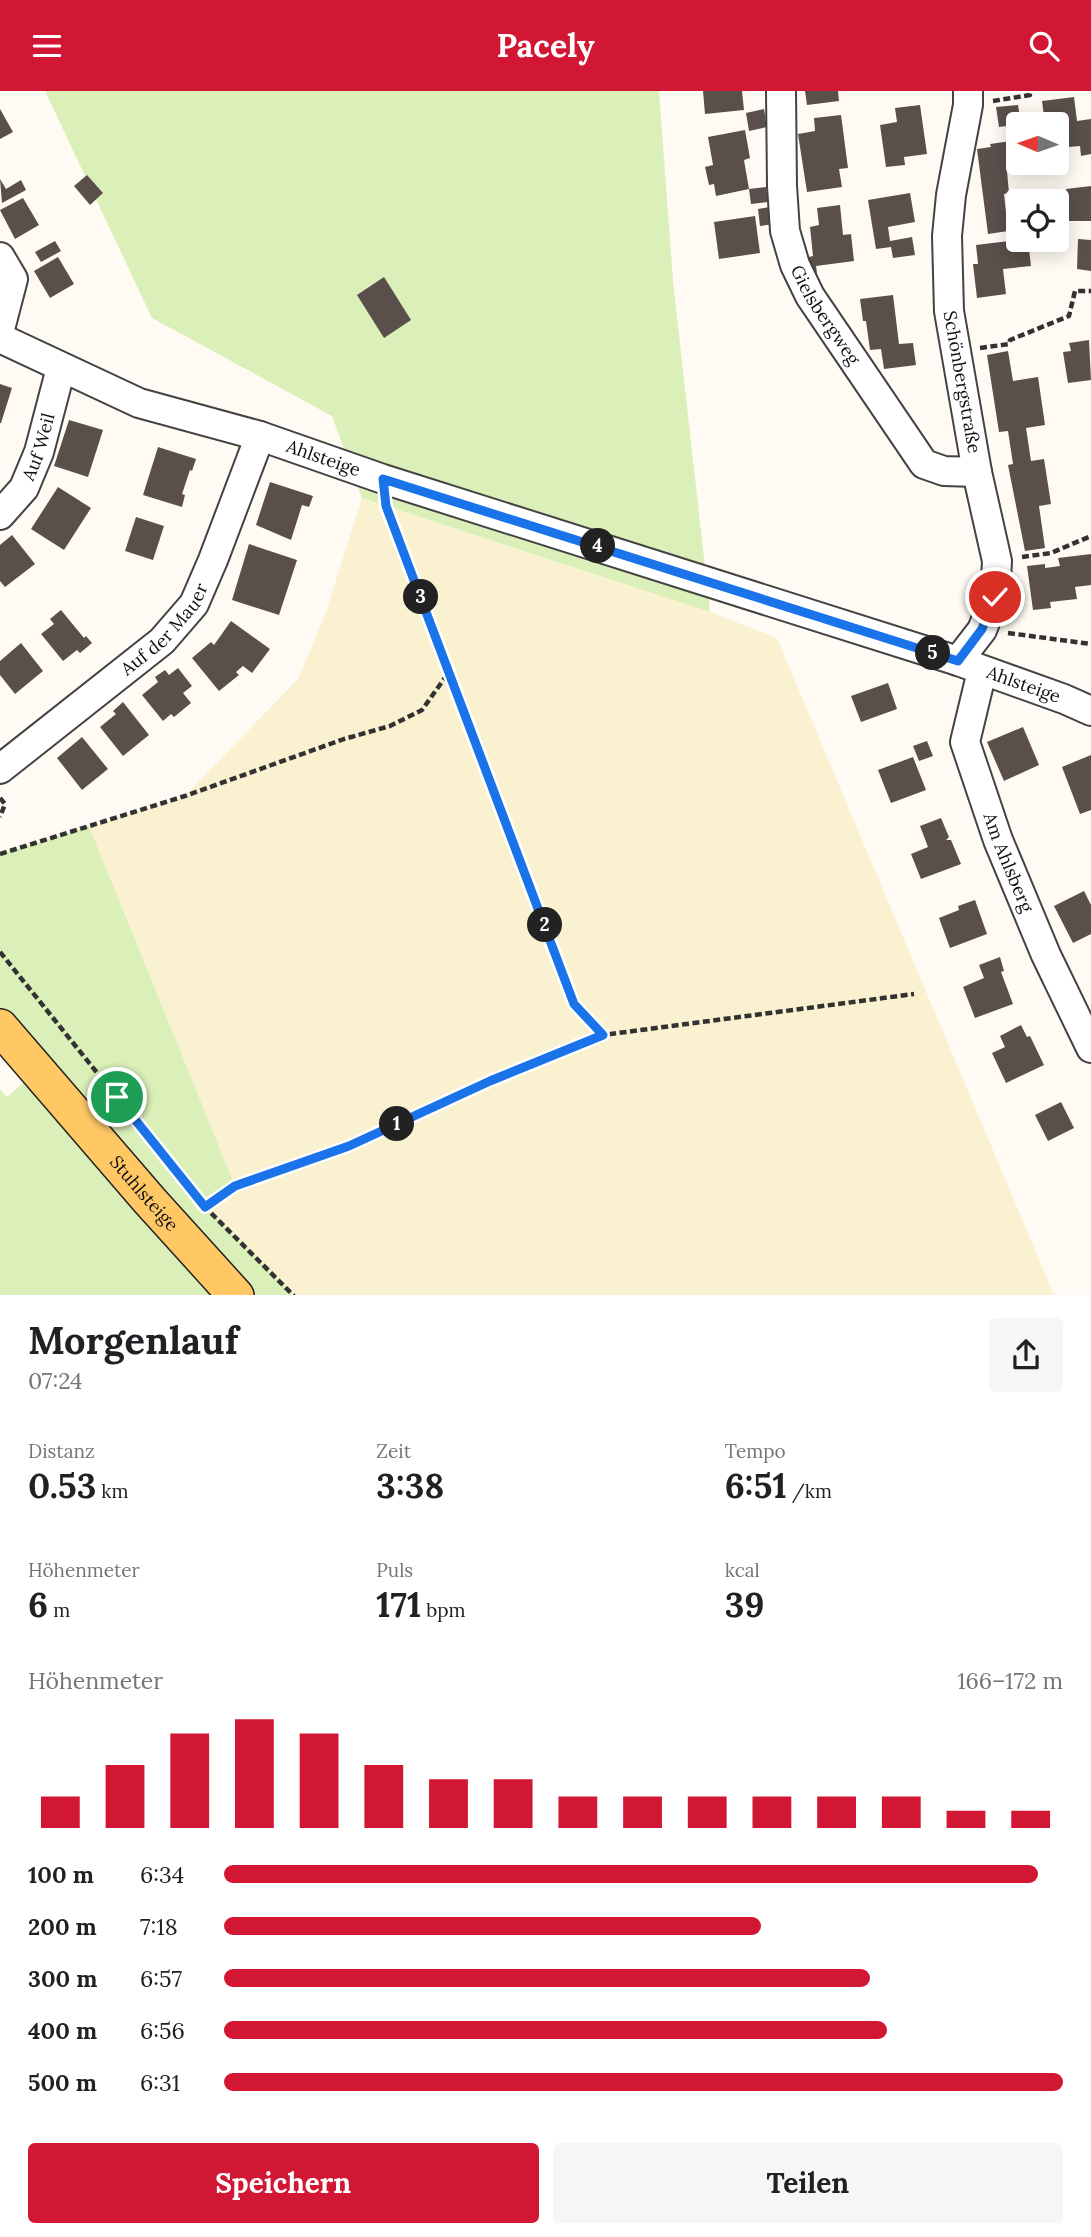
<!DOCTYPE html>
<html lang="de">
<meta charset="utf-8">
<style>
body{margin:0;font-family:Lora,serif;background:#f6f6f6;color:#202124;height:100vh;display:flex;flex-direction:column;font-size:26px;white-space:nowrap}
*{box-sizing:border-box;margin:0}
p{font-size:23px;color:#757577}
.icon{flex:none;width:38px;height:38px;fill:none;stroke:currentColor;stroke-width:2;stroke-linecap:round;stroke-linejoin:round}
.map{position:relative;height:1204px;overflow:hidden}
.details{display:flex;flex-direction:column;background:#fff;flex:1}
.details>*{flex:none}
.needle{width:46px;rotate:272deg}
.tools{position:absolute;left:1006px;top:21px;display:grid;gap:14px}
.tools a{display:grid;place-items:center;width:63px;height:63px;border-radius:7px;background:#fff;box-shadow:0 4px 18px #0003;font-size:35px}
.pin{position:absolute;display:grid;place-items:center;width:60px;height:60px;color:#fff;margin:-30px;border:4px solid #fff;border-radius:50%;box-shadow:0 2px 7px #0007}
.km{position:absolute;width:35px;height:35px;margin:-18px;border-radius:50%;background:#222;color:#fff;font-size:19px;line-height:35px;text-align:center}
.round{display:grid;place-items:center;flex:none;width:74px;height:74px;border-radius:7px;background:#f6f6f6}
.overview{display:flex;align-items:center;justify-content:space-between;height:119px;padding:0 28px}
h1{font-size:38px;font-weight:700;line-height:52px}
.metrics{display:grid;grid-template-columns:repeat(3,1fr);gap:10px;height:119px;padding:7px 28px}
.metrics div{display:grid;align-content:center}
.metrics b{font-size:35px;font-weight:700}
.metrics small{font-size:19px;font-weight:400}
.metrics p{font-size:19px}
.chart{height:196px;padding:14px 28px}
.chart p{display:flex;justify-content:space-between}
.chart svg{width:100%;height:126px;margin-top:7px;stroke:#d21735;stroke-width:6}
.cta{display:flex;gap:14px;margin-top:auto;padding:14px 28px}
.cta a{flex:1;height:80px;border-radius:7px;background:#d21735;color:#fff;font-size:28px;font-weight:700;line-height:80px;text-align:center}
.cta a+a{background:#f6f6f6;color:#202124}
ul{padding:0 28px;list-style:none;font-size:23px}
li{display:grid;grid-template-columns:112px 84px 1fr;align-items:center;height:52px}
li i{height:18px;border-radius:9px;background:#d21735}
header{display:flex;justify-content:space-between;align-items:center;height:91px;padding:0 28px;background:#d21735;color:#fff;font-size:32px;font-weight:700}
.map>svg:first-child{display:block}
</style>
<header><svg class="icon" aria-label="menu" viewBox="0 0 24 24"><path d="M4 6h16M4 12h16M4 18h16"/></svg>Pacely<svg class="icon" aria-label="search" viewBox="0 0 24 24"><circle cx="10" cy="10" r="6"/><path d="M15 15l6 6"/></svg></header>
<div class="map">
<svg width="1091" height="1205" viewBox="0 0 1091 1205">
<rect width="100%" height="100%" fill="#fffbf4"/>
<path fill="#f9f1d0" d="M 362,407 L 710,521 L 777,547 L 1054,1204 L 294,1204 L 205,1116 L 235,1095 L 89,735 L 185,705 L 298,588 L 325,524 Z"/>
<g fill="#dbefb8">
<path d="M 45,0 L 659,0 L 673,190 L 710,521 L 362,407 L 332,325 L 152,227 Z"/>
<path d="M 89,735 L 235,1095 L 205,1116 L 294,1204 L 0,1204 L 0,998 L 7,1006 L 37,980 L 0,936 L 0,763 Z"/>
</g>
<g fill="#5a4f4b">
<path d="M 703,0 L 742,0 L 744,19 L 705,23 Z"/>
<path d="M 805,0 L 838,0 L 839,10 L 807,14 Z"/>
<path d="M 1074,6 L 1077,30 L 1091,28 L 1091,63 L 1081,65 L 1080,55 L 1057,57 L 1057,33 L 1045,33 L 1042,10 Z"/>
<path d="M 920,14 L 927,63 L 904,66 L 905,74 L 886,76 L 880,34 L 897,31 L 895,17 Z"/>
<path d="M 1018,14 L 1021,33 L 999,36 L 996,16 Z"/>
<path d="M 0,18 L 13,41 L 0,48 Z"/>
<path d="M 764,18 L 767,36 L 749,40 L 746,22 Z"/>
<path d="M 841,24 L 848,77 L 839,78 L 842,96 L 807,101 L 798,43 L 815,40 L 814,27 Z"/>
<path d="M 745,39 L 750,67 L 744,69 L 749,98 L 716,105 L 714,93 L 709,94 L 705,76 L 713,74 L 708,46 Z"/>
<path d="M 1018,49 L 1018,72 L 1026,72 L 1027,78 L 1007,80 L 1009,102 L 1004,103 L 1008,140 L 988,143 L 977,58 L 991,56 L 990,53 Z"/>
<path d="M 87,84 L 103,102 L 90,114 L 74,95 Z"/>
<path d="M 0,88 L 6,98 L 21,89 L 26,99 L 2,112 Z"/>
<path d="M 1091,95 L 1091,130 L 1069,130 L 1066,98 Z"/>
<path d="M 766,96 L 768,111 L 751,113 L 749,98 Z"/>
<path d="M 910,102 L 915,131 L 888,136 L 890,150 L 912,146 L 915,164 L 893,167 L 891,156 L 876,158 L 868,109 Z"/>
<path d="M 23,107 L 39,134 L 15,148 L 0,119 Z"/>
<path d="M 840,114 L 843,144 L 851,143 L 854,170 L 816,175 L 817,182 L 810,182 L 809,166 L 813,165 L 810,136 L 819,134 L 817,117 Z"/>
<path d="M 770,116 L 773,133 L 760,135 L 758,118 Z"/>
<path d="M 755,125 L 760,162 L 719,168 L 714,131 Z"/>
<path d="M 1018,139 L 1018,149 L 1028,149 L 1031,175 L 1003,178 L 1006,203 L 977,207 L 973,173 L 978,173 L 976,154 L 1009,150 L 1008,140 Z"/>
<path d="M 1078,148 L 1091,149 L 1091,180 L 1077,178 Z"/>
<path d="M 55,150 L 61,160 L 41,171 L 35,161 Z"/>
<path d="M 58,166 L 74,193 L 50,207 L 34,180 Z"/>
<path d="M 384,186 L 411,229 L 384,247 L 357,204 Z"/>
<path d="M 893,204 L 899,253 L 913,252 L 916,274 L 884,278 L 881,258 L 870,259 L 866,230 L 863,230 L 860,208 Z"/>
<path d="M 1089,249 L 1091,289 L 1068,292 L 1063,261 L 1071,260 L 1069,252 Z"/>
<path d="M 1008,260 L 1013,290 L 1038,286 L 1045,334 L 1026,337 L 1031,370 L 1044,368 L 1051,413 L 1039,415 L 1045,457 L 1025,460 L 1008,374 L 1013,373 L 1008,340 L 999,341 L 987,264 Z"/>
<path d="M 0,293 L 12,297 L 1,332 L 0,332 Z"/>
<path d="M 69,329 L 103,339 L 88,386 L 54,375 Z"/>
<path d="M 158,356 L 196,368 L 192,380 L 190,379 L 182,403 L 185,404 L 182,416 L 143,404 Z"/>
<path d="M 270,391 L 313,405 L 309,416 L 302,414 L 291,449 L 256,434 Z"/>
<path d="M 58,396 L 91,417 L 64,459 L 31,438 Z"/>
<path d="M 136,426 L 164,435 L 153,469 L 125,460 Z"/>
<path d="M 12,444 L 35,473 L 5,496 L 0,490 L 0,454 Z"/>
<path d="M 249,453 L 297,469 L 279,524 L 232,509 Z"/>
<path d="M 1091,463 L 1091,494 L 1075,496 L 1077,508 L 1050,511 L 1051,517 L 1033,519 L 1027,475 L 1045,473 L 1045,477 L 1060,475 L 1058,467 Z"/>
<path d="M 61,519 L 84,547 L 86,545 L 92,552 L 80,562 L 77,559 L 63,570 L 41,543 L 54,533 L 50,528 Z"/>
<path d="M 231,530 L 270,558 L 252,582 L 243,575 L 236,581 L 239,584 L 219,600 L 192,567 L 211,551 L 214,554 Z"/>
<path d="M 21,552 L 43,580 L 15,603 L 0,584 L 0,570 Z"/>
<path d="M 178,577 L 192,595 L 183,602 L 191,612 L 174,626 L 171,623 L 163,630 L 142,604 L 158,591 L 155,586 L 165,579 L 169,584 Z"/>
<path d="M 888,592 L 897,618 L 861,631 L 851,605 Z"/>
<path d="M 123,611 L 149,644 L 123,665 L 100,636 L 116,623 L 113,620 Z"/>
<path d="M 1023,636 L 1039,674 L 1004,690 L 987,651 Z"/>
<path d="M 82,646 L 108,678 L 82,699 L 57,667 Z"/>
<path d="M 927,650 L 933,665 L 919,670 L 913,655 Z"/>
<path d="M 1091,664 L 1091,719 L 1080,723 L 1062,676 Z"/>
<path d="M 913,666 L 926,699 L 891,712 L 878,679 Z"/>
<path d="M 941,727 L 949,746 L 946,749 L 951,749 L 961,773 L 921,788 L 911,763 L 928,756 L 920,735 Z"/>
<path d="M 1084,800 L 1091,814 L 1091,843 L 1073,852 L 1054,815 Z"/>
<path d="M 975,809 L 987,843 L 950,857 L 939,827 L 959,819 L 958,815 Z"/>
<path d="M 1000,866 L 1004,880 L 1001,881 L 1013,913 L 975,927 L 963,896 L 984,887 L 979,874 Z"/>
<path d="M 1021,934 L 1027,946 L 1030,945 L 1044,974 L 1006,992 L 992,962 L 1005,956 L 1000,945 Z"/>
<path d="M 1061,1011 L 1074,1037 L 1048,1050 L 1035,1024 Z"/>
</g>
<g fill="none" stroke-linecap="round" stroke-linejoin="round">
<g stroke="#434343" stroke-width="32">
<g id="minor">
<path id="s1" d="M 781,0 L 782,95 L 785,140 L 795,174 L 810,205 L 924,373 L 944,380 L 977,381"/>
<path d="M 0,166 L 13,188 L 0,238"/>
<path id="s2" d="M 0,247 L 139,312 L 260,345 L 383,388 L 958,570 L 1064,608 L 1091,620"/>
<path id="s3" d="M 0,424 L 24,397 L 39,361 L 61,277"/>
<path d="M 958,570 L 982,539 L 995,506 L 997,470 L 977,381 L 949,220 L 947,145 L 951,104 L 968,14 L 968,0"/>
<path id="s4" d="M 982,580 L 965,651 L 998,749 L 1046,864 L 1091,957"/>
<path id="s5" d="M 0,678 L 162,550 L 194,513 L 213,469 L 260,345"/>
</g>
</g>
<g stroke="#212121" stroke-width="38">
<g id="major">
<path id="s6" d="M 0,936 L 150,1110 L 236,1205"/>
</g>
</g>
<g stroke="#323232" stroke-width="4.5" stroke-dasharray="7 3.5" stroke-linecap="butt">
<path d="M 993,10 L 1030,4 L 1029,0"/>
<path d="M 980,257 L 1009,253 L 1010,249 L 1069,225 L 1075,200 L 1091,200"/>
<path d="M 386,413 L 574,913 L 602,944"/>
<path d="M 1022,466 L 1051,462 L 1091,445"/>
<path d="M 1008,542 L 1091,553"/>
<path d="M 0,707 L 5,713 L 0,726"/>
<path d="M 0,763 L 185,705 L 344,648 L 390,635 L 422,619 L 449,581"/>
<path d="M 0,861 L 205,1116 L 294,1205"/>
<path d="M 205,1116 L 235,1095 L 349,1056 L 490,990 L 603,944 L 914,903"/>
</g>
<use href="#minor" stroke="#fff" stroke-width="28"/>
<use href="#major" stroke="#ffc864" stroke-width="35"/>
</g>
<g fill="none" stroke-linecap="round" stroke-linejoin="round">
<g stroke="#fff" stroke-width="14">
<path id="route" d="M 117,1006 L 205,1116 L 235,1095 L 349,1055 L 490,990 L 603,944 L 574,913 L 386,415 L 383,388 L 958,570 L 982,538 L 995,506"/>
</g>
<use href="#route" stroke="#1a73e8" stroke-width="9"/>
</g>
<g text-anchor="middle" stroke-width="7" stroke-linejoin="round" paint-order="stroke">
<g font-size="18" fill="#101010" stroke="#fff">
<text dy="6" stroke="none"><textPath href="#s1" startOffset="234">Gielsbergweg</textPath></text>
<text transform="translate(962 291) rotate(80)" y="6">Schönbergstraße</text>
<text dy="6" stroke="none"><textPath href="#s3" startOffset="80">Auf Weil</textPath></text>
<text dy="6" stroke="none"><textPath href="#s2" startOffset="346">Ahlsteige</textPath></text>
<text dy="6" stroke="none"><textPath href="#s5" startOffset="217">Auf der Mauer</textPath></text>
<text dy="6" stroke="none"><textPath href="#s2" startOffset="1082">Ahlsteige</textPath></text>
<text dy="6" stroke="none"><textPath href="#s4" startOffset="201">Am Ahlsberg</textPath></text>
<text dy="6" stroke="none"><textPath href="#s6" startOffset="220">Stuhlsteige</textPath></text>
</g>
</g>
</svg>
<div class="tools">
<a><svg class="needle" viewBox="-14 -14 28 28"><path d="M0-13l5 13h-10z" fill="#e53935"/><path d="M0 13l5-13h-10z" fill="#757577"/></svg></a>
<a><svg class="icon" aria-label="locate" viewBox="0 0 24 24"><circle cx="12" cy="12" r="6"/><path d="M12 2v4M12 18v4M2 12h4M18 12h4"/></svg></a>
</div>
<div class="pin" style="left:117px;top:1006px;background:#1e9e55"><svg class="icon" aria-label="arrive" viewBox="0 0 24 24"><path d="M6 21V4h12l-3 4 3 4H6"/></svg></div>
<div class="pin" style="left:995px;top:506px;background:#d93025"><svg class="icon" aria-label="check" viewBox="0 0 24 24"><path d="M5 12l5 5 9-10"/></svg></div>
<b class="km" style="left:397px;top:1033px">1</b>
<b class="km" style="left:545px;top:834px">2</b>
<b class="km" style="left:421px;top:506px">3</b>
<b class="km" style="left:598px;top:455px">4</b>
<b class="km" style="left:933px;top:562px">5</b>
</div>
<section class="details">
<div class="overview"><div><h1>Morgenlauf</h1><p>07:24</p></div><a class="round"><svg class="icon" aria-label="share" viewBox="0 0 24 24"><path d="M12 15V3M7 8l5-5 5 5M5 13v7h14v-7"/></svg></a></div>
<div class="metrics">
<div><p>Distanz</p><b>0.53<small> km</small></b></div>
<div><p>Zeit</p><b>3:38</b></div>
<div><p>Tempo</p><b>6:51<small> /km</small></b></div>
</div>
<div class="metrics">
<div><p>Höhenmeter</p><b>6<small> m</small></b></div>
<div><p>Puls</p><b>171<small> bpm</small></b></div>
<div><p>kcal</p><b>39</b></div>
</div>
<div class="chart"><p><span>Höhenmeter</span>166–172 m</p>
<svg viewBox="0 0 160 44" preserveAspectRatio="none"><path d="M5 44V33M15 44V22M25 44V11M35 44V6M45 44V11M55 44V22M65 44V27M75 44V27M85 44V33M95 44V33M105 44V33M115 44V33M125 44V33M135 44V33M145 44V38M155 44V38"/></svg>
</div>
<ul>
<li><b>100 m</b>6:34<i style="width:97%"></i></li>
<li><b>200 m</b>7:18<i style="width:64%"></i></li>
<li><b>300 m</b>6:57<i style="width:77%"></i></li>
<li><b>400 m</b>6:56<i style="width:79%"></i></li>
<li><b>500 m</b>6:31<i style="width:100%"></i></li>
</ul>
<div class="cta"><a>Speichern</a><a>Teilen</a></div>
</section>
